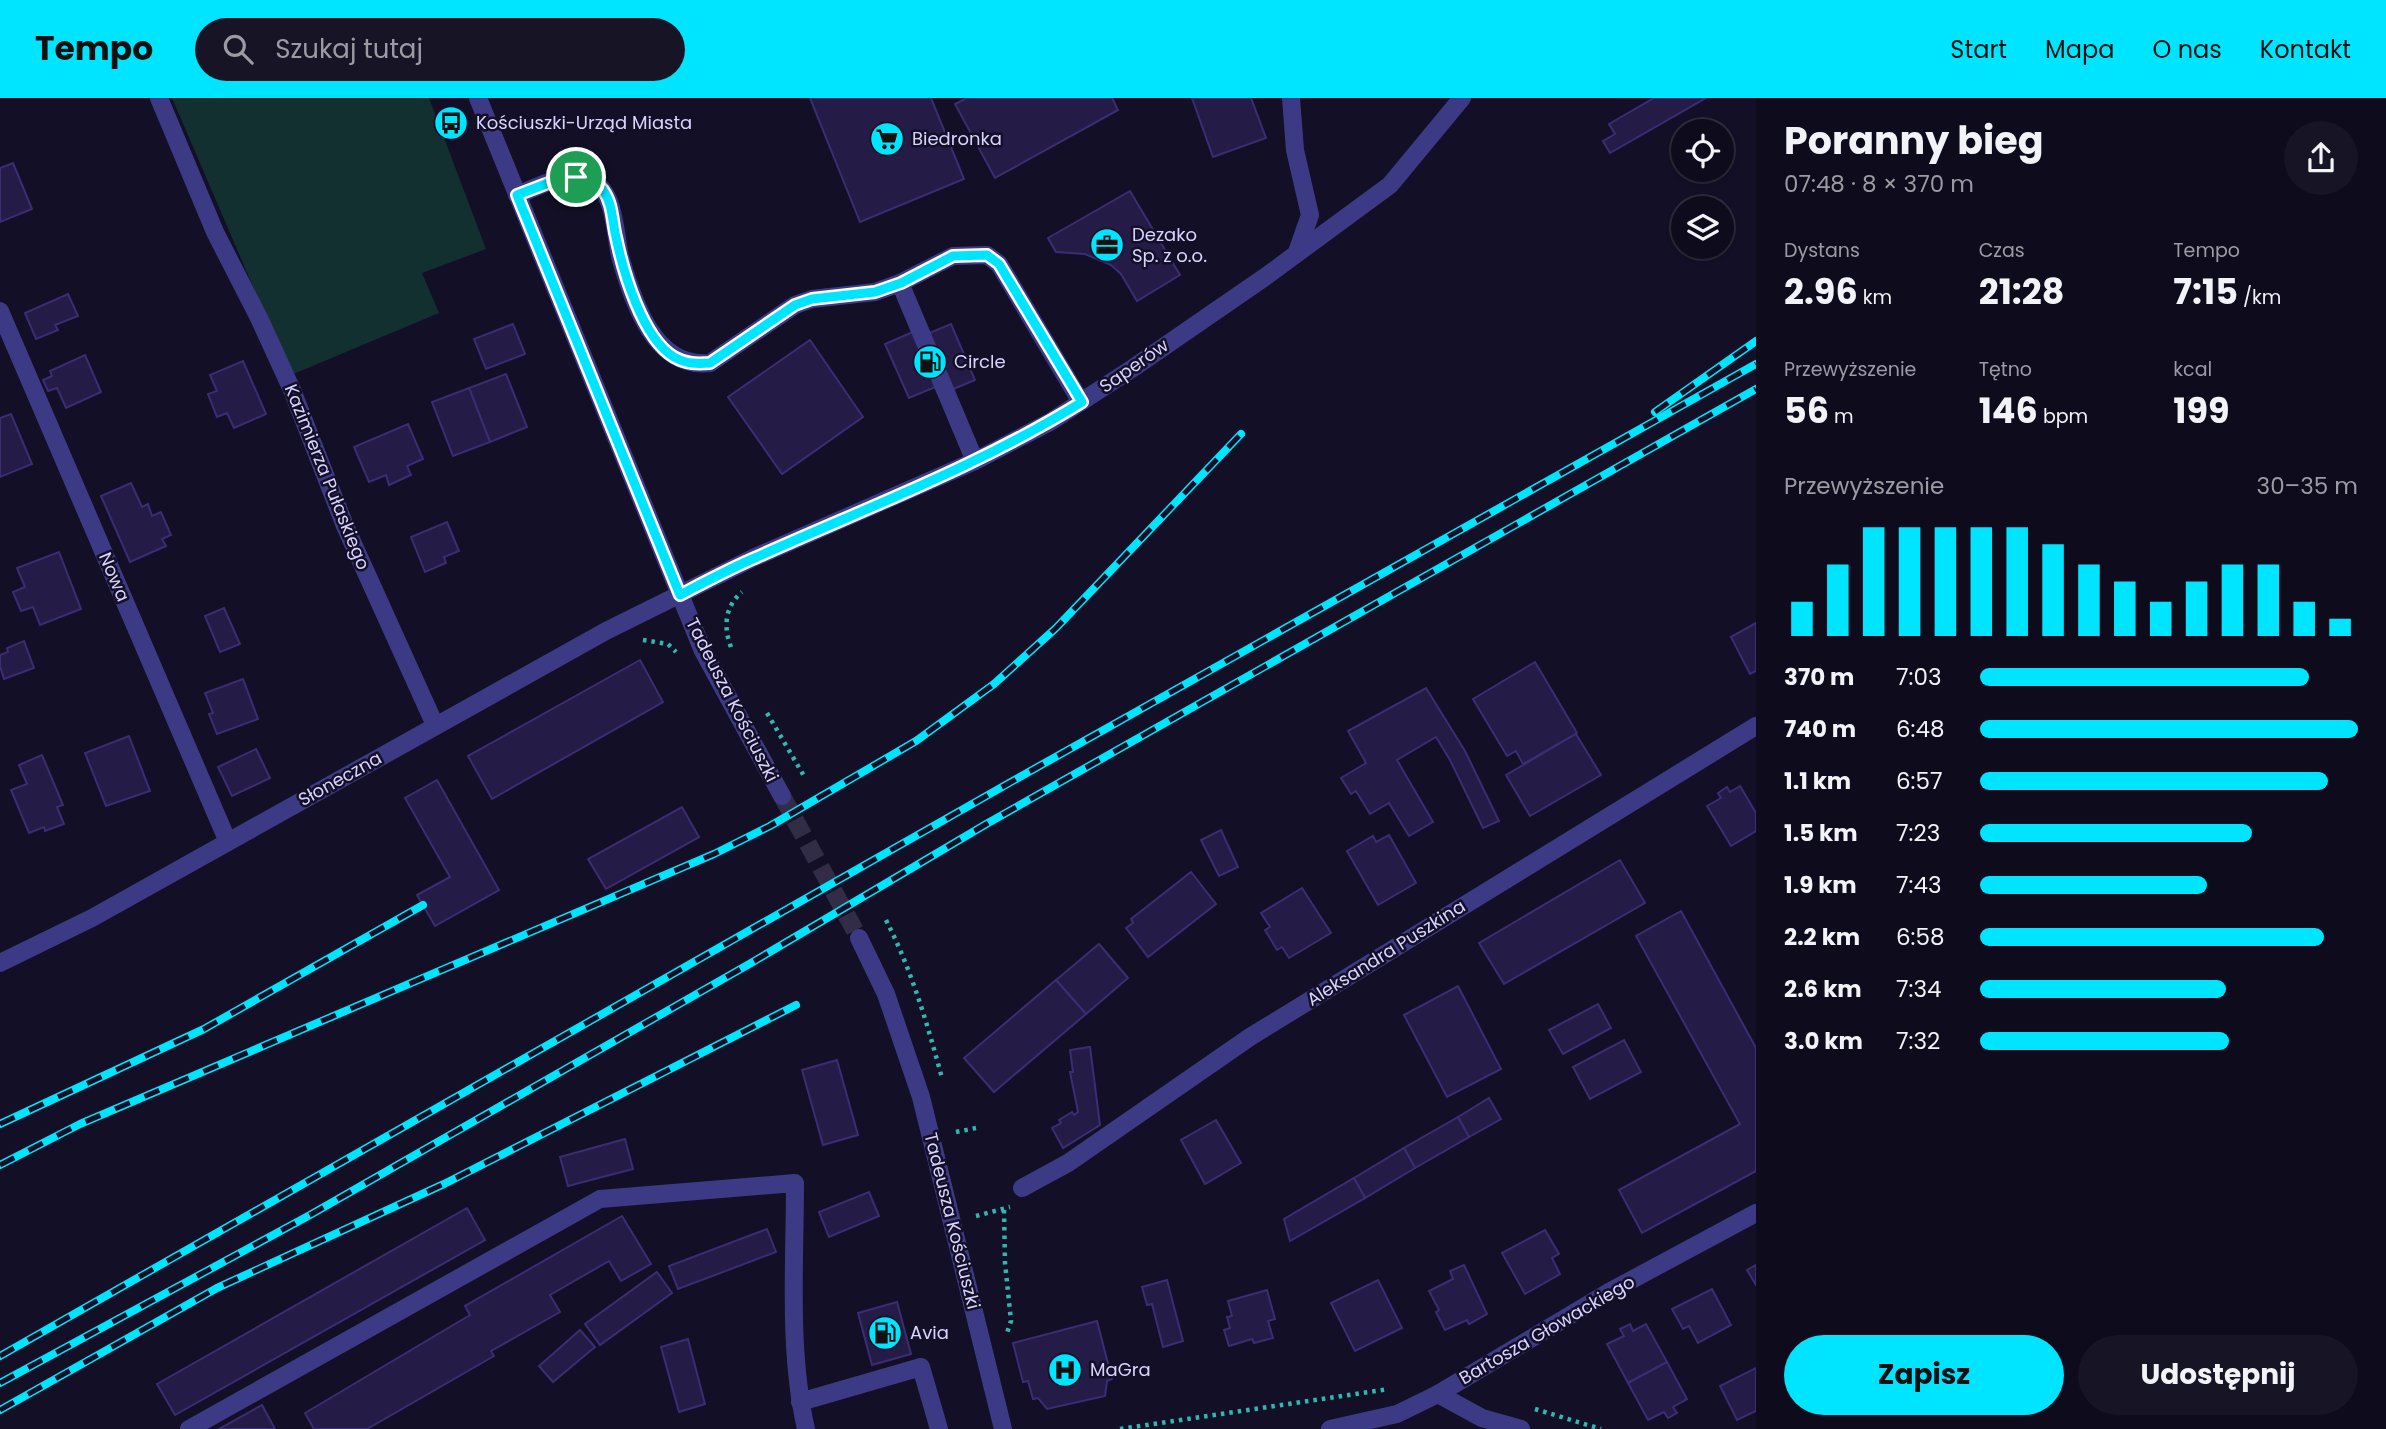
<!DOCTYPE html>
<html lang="pl">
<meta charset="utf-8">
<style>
body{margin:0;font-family:Poppins,sans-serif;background:#171425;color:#f1f3f6;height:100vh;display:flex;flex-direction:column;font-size:26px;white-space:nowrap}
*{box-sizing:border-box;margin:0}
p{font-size:23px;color:#9b9ba3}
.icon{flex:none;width:38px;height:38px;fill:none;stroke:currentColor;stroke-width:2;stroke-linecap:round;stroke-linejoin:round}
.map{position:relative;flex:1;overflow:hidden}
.sheet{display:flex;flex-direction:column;background:#0e0b1c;width:630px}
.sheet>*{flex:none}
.fabs{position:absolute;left:1671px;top:21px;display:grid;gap:14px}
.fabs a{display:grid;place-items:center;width:63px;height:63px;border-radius:50%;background:#0e0b1c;box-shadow:0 2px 5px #0004,0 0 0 2px #2e2b3b;font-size:35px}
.pin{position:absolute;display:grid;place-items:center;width:60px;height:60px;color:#fff;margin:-30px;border:4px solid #fff;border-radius:50%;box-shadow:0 2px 7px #0007}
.round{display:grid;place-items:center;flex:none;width:74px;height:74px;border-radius:37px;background:#171425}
.overview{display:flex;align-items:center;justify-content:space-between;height:119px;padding:0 28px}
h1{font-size:38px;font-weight:700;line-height:52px}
.metrics{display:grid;grid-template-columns:repeat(3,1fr);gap:10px;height:119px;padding:7px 28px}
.metrics div{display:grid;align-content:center}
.metrics b{font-size:35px;font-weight:700}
.metrics small{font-size:19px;font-weight:400}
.metrics p{font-size:19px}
.chart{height:196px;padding:14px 28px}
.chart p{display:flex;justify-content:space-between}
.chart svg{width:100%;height:126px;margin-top:7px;stroke:#00e5ff;stroke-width:6}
.button{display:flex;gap:14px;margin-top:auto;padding:14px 28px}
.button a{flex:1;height:80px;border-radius:42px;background:#00e5ff;color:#111;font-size:28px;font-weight:700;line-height:80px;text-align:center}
.button a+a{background:#171425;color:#f1f3f6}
ul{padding:0 28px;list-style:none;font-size:23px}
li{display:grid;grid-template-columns:112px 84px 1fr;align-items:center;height:52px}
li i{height:18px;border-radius:9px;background:#00e5ff}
header{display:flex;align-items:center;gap:42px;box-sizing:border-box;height:98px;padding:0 35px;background:#00e5ff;color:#111}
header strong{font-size:33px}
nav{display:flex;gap:38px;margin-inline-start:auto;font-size:24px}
.search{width:490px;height:63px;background:#171425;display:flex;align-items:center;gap:18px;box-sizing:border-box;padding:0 24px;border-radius:38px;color:#9b9ba3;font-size:26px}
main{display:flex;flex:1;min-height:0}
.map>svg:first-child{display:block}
</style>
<header>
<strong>Tempo</strong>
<div class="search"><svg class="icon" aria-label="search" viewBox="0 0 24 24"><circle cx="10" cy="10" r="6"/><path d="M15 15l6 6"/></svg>Szukaj tutaj</div>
<nav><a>Start</a><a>Mapa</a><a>O nas</a><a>Kontakt</a></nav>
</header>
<main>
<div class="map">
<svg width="1756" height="1331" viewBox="0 0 1756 1331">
<rect width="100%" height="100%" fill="#130f26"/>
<path fill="#12302f" d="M 172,0 L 429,0 L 486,151 L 422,175 L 439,215 L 291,277 Z"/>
<g fill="#241b47" stroke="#3b2d73" stroke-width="2">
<path d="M 810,0 L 931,0 L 964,81 L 860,124 Z"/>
<path d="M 967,0 L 1112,0 L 1118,12 L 995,80 L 955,6 Z"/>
<path d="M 1192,0 L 1251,0 L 1266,40 L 1213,59 Z"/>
<path d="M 1654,0 L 1706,0 L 1610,55 L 1603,43 L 1615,36 L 1609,26 Z"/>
<path d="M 13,65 L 32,111 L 0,124 L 0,70 Z"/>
<path d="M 1130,93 L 1180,177 L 1137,203 L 1121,176 L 1111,167 L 1085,156 L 1056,154 L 1048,140 Z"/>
<path d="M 68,196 L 78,218 L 55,227 L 58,232 L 36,241 L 25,215 Z"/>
<path d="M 513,226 L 525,256 L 486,271 L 474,241 Z"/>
<path d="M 951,226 L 975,282 L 944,295 L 940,287 L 909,300 L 885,246 L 917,232 L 920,239 Z"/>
<path d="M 810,242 L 863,319 L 782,376 L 728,299 Z"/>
<path d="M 85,257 L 101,294 L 66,310 L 57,290 L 48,293 L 43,282 L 52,278 L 50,273 Z"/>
<path d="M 243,263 L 266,316 L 234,330 L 227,315 L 217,319 L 208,296 L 217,293 L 210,277 Z"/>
<path d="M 506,276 L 527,329 L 490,344 L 469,290 Z"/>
<path d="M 469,290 L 490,344 L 453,358 L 432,304 Z"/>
<path d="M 11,316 L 32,366 L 0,379 L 0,320 Z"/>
<path d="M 408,326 L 423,361 L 407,368 L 411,377 L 389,387 L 386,377 L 369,384 L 354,349 Z"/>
<path d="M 131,385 L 142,409 L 148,406 L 152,418 L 161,414 L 171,437 L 162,441 L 166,448 L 130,464 L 101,398 Z"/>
<path d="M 447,424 L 459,453 L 444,459 L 446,465 L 425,474 L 411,439 Z"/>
<path d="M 59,454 L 81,511 L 40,527 L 33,509 L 21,513 L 13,494 L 25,489 L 17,470 Z"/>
<path d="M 224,510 L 240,546 L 220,554 L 205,518 Z"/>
<path d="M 1756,525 L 1756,573 L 1750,576 L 1731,539 Z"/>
<path d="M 24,543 L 34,570 L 4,581 L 0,568 L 0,557 L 8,554 L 7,550 Z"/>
<path d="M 640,562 L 663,604 L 492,701 L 468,658 Z"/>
<path d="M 1535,564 L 1577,635 L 1523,666 L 1516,653 L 1507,658 L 1473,601 Z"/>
<path d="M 243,581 L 258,621 L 217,636 L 209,616 L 213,615 L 205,595 Z"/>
<path d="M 1426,590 L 1465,653 L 1499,723 L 1483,730 L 1450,662 L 1436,639 L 1397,662 L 1433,724 L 1409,738 L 1389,705 L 1370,716 L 1356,693 L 1351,696 L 1341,680 L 1366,665 L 1348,633 Z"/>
<path d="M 1576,636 L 1601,677 L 1530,718 L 1506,677 Z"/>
<path d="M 129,638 L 150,693 L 106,708 L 85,655 Z"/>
<path d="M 256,651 L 270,680 L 232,698 L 218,669 Z"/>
<path d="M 42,657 L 63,707 L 57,709 L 64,726 L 45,733 L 44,729 L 29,735 L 11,692 L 27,686 L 19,667 Z"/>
<path d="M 437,682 L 499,792 L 435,828 L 417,797 L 450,779 L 405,700 Z"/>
<path d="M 1740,688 L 1756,715 L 1756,733 L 1731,748 L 1707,708 L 1721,700 L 1718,695 L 1727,689 L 1730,694 Z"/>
<path d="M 682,709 L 699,739 L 606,791 L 588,761 Z"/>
<path d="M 1221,732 L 1238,769 L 1219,778 L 1201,742 Z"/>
<path d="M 1389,737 L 1416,785 L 1378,807 L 1347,753 L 1373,738 L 1376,744 Z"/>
<path d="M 1620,762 L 1645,805 L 1504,886 L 1479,845 Z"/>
<path d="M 1191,774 L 1216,806 L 1148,859 L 1126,830 L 1133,825 L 1131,821 Z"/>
<path d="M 1302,790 L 1331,835 L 1289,860 L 1282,849 L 1277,852 L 1265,832 L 1270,829 L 1261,815 Z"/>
<path d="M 1681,813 L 1756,950 L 1756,1073 L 1642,1135 L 1619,1092 L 1740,1026 L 1636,838 Z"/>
<path d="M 1099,846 L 1128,880 L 1086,916 L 1056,882 Z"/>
<path d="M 1056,882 L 1086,916 L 994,994 L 964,960 Z"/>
<path d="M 1458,888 L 1501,971 L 1447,999 L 1404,917 Z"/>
<path d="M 1598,906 L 1611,930 L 1563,956 L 1549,932 Z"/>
<path d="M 1624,942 L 1641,974 L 1590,1001 L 1573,969 Z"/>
<path d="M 1090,949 L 1100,1027 L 1063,1050 L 1052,1030 L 1061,1025 L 1059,1022 L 1072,1014 L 1074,1017 L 1078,1014 L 1070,974 L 1073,974 L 1070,952 Z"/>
<path d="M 837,962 L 858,1037 L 823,1047 L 802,972 Z"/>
<path d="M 1489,1000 L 1501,1021 L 1469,1039 L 1458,1019 Z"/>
<path d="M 1458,1019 L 1469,1039 L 1415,1070 L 1404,1050 Z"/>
<path d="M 1216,1022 L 1241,1065 L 1205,1086 L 1181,1042 Z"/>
<path d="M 625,1041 L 633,1071 L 568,1088 L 560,1059 Z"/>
<path d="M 1404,1050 L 1415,1070 L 1365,1100 L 1354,1080 Z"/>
<path d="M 1354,1080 L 1365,1100 L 1290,1143 L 1284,1121 Z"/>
<path d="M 869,1094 L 879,1118 L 829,1139 L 819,1114 Z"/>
<path d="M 467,1110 L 485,1142 L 175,1317 L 157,1286 Z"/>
<path d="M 622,1118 L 651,1166 L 621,1183 L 609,1163 L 550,1197 L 560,1214 L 491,1253 L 494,1258 L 367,1331 L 314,1331 L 305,1315 L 470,1217 L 465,1208 Z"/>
<path d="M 767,1131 L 776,1154 L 678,1191 L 669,1168 Z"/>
<path d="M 1545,1132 L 1559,1156 L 1552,1160 L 1560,1176 L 1525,1196 L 1502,1155 Z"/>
<path d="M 1464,1167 L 1487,1216 L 1469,1226 L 1467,1222 L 1445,1232 L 1436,1214 L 1439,1212 L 1429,1193 L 1453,1181 L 1450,1173 Z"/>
<path d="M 1756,1167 L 1756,1187 L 1747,1172 Z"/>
<path d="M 657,1174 L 672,1195 L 600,1247 L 585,1226 Z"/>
<path d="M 1167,1182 L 1183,1243 L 1163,1249 L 1152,1206 L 1147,1207 L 1142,1189 Z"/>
<path d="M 1378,1182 L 1402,1230 L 1355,1253 L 1331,1205 Z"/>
<path d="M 1712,1191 L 1731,1227 L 1698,1245 L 1689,1228 L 1683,1231 L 1672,1211 Z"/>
<path d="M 1267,1192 L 1275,1221 L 1268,1223 L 1273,1240 L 1254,1245 L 1252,1241 L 1229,1248 L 1224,1232 L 1230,1230 L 1227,1219 L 1232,1218 L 1228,1203 Z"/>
<path d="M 897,1204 L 911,1256 L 872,1267 L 858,1215 Z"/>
<path d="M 1097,1223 L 1112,1281 L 1107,1283 L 1105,1298 L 1047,1311 L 1038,1300 L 1033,1301 L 1028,1283 L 1023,1284 L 1013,1245 Z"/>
<path d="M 1630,1226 L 1633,1233 L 1646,1226 L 1667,1264 L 1628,1285 L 1607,1246 L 1624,1238 L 1620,1231 Z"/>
<path d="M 580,1232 L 595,1249 L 553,1284 L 539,1268 Z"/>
<path d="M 688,1241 L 705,1306 L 679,1314 L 661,1249 Z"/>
<path d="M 1667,1264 L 1687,1301 L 1673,1309 L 1677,1315 L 1668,1320 L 1664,1314 L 1648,1322 L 1628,1285 Z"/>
<path d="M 1756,1270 L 1756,1313 L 1737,1322 L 1720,1288 Z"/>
<path d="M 262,1307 L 275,1331 L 219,1331 Z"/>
</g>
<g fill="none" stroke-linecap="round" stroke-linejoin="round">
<path stroke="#312d47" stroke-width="18" stroke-dasharray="18 9" stroke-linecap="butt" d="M 782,698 L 859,840"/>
<g stroke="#2fb8b0" stroke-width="4.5" stroke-dasharray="3.5 5" stroke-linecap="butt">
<path d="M 643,542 L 668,546 L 676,554"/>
<path d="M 731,549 C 723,529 725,508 742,494"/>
<path d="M 767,615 L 804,678"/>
<path d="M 886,822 C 912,873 927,925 942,980"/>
<path d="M 956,1034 L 976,1030"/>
<path d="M 1004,1112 L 1005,1165 L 1011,1223 L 1006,1238"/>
<path d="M 976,1118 L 1010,1109"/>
<path d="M 1535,1311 L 1601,1331"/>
<path d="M 1120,1331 L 1389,1291"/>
</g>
<g stroke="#3d3a85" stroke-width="18">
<path d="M 159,0 L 215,134 L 259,220 L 292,292 L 345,428 L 435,627"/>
<path d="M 478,0 L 703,553 L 782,698"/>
<path d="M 1291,0 L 1295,52 L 1310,117 L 1297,154"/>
<path d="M 517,97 C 538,89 566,72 589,81 C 617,93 614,137 621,162 C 634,206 655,271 710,265 L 795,207 L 812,201 L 875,194 L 900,185 L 953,158 L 987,157 L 999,166 L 1081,304"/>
<path d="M 900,185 L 975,363"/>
<path d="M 0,213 L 228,744"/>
<path d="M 859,840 L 886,896 L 921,999 L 1003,1331"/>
<path d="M 0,865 L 92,820 L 606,533 L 753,460 L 975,363 L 1050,324 L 1133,270 L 1265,179 L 1390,87 L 1462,0"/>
<path d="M 1022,1090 L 1068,1065 L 1250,939 L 1756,628"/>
<path d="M 1438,1296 L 1482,1320 L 1521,1331"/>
<path d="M 800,1304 L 921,1269 L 939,1331"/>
<path d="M 189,1331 L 600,1101 L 795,1085 C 795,1166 788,1252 806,1331"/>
<path d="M 1330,1331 L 1397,1316 L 1438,1296 L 1609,1194 L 1756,1115"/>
</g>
<g stroke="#00e5ff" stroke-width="8">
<g id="rail">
<path d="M 1655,314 L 1756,243"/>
<path d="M 0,1026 L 204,931 L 423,807"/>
<path d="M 0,1067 L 80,1026 L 714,756 L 770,728 L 916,643 L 994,586 L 1056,530 L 1241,336"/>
<path d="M 0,1258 L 1018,680 L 1756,266"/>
<path d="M 0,1285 L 310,1117 L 751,865 L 988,725 L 1756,291"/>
<path d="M 0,1312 L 217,1190 L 444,1086 L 796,907"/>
</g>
</g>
<use href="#rail" stroke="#130f26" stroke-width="5" stroke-dasharray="16" stroke-linecap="butt"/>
</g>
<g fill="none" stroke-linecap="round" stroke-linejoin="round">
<g stroke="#fff" stroke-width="14">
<path id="route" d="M 564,79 C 579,78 593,79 603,92 C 613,106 612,123 616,139 C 623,173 642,240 674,259 C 686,266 697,266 710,265 L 795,207 L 812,201 L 875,194 L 901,185 L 953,158 L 987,157 L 999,166 L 1082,304 C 979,368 866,410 757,459 C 731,470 705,484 680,497 L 517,97 Z"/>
</g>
<use href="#route" stroke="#00e5ff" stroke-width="9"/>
</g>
<defs>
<g id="bus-disc" transform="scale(1.75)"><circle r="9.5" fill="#00e5ff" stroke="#130f26"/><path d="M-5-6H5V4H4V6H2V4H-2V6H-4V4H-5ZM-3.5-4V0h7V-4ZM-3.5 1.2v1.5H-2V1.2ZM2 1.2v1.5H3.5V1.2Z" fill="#111"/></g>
<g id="supermarket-disc" transform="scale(1.75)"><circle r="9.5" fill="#00e5ff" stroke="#130f26"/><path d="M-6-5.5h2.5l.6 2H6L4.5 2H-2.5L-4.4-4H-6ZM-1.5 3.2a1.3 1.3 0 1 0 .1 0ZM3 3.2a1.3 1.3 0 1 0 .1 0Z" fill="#111"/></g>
<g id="office-disc" transform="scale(1.75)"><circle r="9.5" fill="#00e5ff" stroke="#130f26"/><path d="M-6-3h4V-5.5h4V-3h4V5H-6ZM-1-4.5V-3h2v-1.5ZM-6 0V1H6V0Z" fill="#111"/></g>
<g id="fuel-disc" transform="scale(1.75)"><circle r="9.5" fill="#00e5ff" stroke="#130f26"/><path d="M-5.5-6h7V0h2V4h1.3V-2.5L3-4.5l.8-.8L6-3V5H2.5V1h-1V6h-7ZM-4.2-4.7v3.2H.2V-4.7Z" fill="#111"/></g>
<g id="hospital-disc" transform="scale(1.75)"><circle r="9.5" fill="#00e5ff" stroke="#130f26"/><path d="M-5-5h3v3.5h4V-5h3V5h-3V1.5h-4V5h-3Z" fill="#111"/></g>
</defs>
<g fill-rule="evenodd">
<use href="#bus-disc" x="451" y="25"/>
<use href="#supermarket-disc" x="887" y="41"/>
<use href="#office-disc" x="1107" y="147"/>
<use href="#fuel-disc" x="930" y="264"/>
<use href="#fuel-disc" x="885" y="1235"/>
<use href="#hospital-disc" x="1065" y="1272"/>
</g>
<g text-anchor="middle" stroke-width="5" stroke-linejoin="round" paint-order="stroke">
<g font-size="18" fill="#d9d4ff" stroke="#130f26" text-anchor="start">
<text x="476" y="31">Kościuszki-Urząd Miasta</text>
<text x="912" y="47">Biedronka</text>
<text x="1132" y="143">Dezako<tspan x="1132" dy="21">Sp. z o.o.</tspan></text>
<text x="954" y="270">Circle</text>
<text x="910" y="1241">Avia</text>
<text x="1090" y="1278">MaGra</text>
</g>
<g font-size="18" fill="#d9d4ff" stroke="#130f26">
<text transform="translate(1134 268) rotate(-35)" y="6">Saperów</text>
<text transform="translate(327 379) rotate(68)" y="6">Kazimierza Pułaskiego</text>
<text transform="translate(114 479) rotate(67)" y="6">Nowa</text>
<text transform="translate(732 602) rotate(63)" y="6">Tadeusza Kościuszki</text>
<text transform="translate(340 681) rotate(-29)" y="6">Słoneczna</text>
<text transform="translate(1386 855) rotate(-32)" y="6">Aleksandra Puszkina</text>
<text transform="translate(952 1123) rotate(76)" y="6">Tadeusza Kościuszki</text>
<text transform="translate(1547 1232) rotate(-30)" y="6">Bartosza Głowackiego</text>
</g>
</g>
</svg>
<div class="fabs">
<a><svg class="icon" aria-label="locate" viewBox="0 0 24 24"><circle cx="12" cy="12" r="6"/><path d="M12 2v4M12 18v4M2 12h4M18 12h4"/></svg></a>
<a><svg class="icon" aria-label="layers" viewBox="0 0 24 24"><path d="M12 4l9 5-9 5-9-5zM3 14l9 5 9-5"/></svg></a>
</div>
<div class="pin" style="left:576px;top:79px;background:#1e9e55"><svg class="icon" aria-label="arrive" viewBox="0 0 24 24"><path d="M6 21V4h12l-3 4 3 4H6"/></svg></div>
</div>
<section class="sheet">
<div class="overview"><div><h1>Poranny bieg</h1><p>07:48 · 8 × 370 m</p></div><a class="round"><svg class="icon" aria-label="share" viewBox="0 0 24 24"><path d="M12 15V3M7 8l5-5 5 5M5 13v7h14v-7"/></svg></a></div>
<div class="metrics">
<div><p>Dystans</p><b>2.96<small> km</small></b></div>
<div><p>Czas</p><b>21:28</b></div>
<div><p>Tempo</p><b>7:15<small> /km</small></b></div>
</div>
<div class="metrics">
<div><p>Przewyższenie</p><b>56<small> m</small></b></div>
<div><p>Tętno</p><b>146<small> bpm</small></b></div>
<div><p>kcal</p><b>199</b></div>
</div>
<div class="chart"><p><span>Przewyższenie</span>30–35 m</p>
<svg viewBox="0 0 160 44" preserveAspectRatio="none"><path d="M5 44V32M15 44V19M25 44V6M35 44V6M45 44V6M55 44V6M65 44V6M75 44V12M85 44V19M95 44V25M105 44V32M115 44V25M125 44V19M135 44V19M145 44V32M155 44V38"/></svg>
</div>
<ul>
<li><b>370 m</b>7:03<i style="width:87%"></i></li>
<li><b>740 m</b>6:48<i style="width:100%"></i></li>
<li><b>1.1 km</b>6:57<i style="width:92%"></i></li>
<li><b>1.5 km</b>7:23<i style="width:72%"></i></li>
<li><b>1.9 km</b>7:43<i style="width:60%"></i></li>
<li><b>2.2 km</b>6:58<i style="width:91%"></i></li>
<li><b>2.6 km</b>7:34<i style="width:65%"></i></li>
<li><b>3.0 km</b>7:32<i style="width:66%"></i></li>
</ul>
<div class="button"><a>Zapisz</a><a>Udostępnij</a></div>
</section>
</main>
